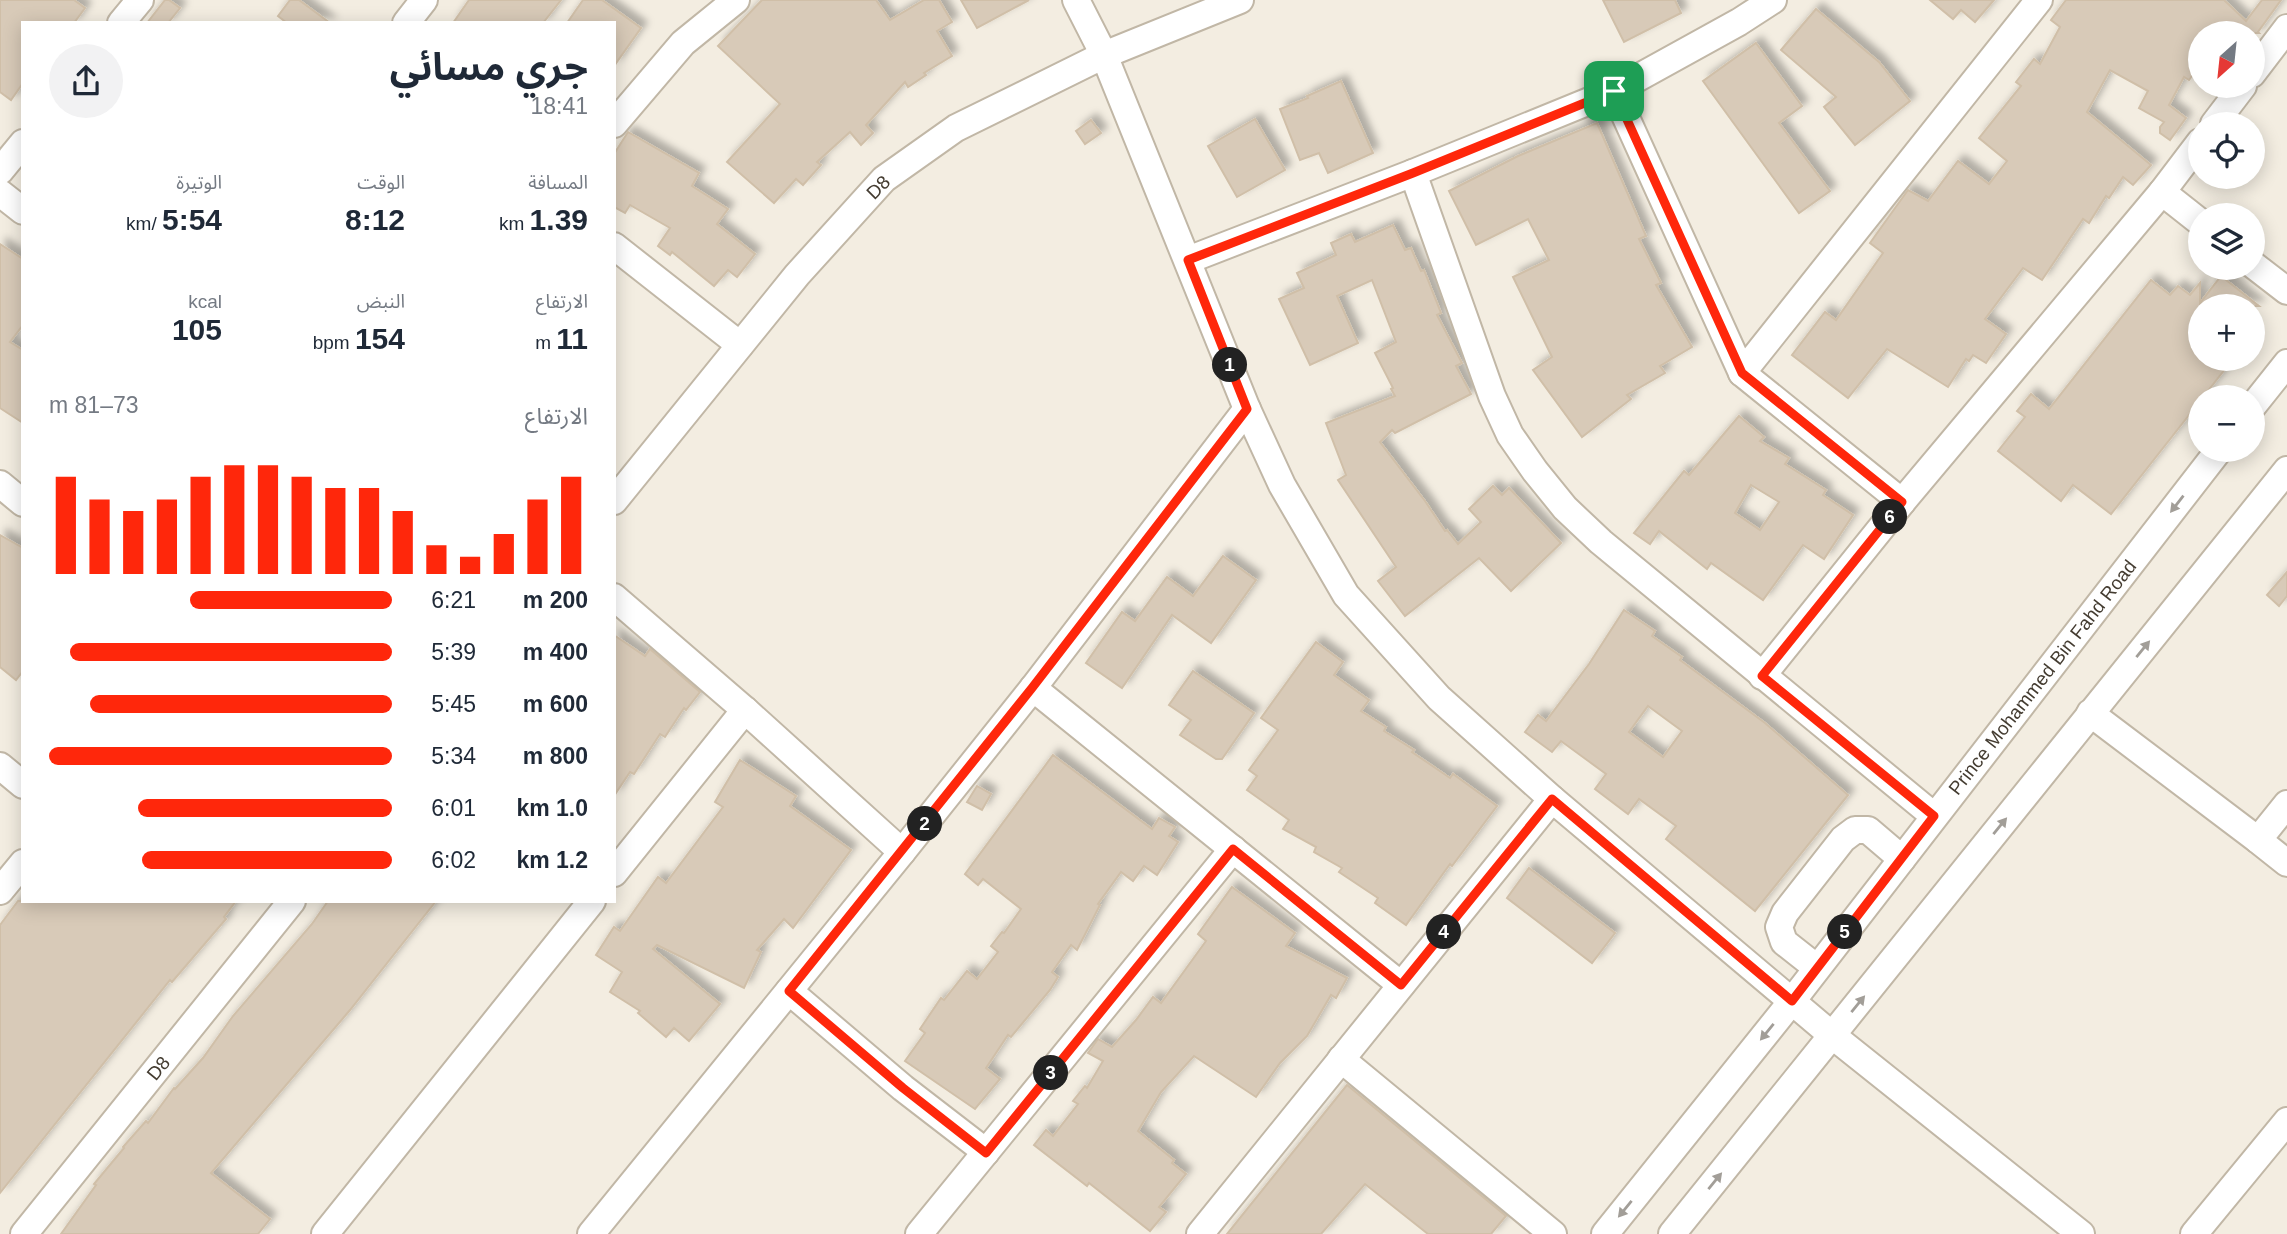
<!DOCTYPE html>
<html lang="ar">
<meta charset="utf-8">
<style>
body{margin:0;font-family:Helvetica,"Noto Sans Arabic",sans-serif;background:#f2f2f3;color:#1f2937;direction:rtl;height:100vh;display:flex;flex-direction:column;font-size:26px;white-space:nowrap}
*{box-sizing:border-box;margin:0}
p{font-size:23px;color:#747a83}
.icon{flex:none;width:38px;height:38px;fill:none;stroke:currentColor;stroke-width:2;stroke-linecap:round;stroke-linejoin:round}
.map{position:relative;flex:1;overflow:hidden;direction:ltr}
.details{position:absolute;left:21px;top:21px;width:595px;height:882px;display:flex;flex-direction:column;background:#fff;border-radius:0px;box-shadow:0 4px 18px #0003;direction:rtl}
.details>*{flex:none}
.needle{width:46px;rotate:207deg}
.buttons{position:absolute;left:2188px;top:21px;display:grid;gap:14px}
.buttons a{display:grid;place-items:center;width:77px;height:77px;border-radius:50%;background:#fff;box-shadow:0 4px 18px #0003;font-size:35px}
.pin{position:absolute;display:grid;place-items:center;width:60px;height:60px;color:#fff;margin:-30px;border-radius:14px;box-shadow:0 4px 10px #0006}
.km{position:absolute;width:35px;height:35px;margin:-18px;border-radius:50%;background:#222;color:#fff;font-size:19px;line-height:35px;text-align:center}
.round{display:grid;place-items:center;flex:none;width:74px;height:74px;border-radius:37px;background:#f2f2f3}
.head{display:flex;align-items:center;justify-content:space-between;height:119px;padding:0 28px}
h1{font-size:38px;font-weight:700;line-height:52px}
.metrics{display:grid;grid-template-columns:repeat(3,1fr);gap:10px;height:119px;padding:7px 28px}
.metrics div{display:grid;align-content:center}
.metrics b{font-size:30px;font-weight:700}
.metrics small{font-size:19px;font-weight:400}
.metrics p{font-size:19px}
.chart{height:196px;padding:14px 28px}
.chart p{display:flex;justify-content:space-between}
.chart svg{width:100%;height:126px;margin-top:7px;stroke:#ff270b;stroke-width:6}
ul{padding:0 28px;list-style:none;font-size:23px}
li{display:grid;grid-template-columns:112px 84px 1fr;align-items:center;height:52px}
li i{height:18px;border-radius:9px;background:#ff270b}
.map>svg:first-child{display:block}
</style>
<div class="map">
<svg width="2287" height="1234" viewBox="0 0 2287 1234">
<defs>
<filter id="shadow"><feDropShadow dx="6" dy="-6" stdDeviation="3.5" flood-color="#0004"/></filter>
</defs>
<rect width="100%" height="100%" fill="#f3ede1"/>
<g fill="#d8cab8" stroke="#d0bfa8" stroke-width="2" fill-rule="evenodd" filter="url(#shadow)">
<path d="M 0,0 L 74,0 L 85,8 L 74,23 L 23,23 L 23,83 L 11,100 L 0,92 Z"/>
<path d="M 165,0 L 169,0 L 180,8 L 168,23 L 147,23 Z"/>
<path d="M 290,0 L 299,0 L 330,23 L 287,23 L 278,16 Z"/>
<path d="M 469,0 L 561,0 L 543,23 L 453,23 Z"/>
<path d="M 583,0 L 602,0 L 641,28 L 614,66 L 614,23 L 567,23 Z"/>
<path d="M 762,0 L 876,0 L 890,20 L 924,0 L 939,0 L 952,22 L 937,31 L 952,56 L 924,73 L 926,75 L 908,87 L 905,82 L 866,125 L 873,133 L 861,145 L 850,132 L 817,162 L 821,165 L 803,185 L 796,179 L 774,203 L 727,162 L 780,104 L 718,46 Z"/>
<path d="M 961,0 L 1029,0 L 977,28 Z"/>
<path d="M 1603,0 L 1675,0 L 1681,13 L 1624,42 Z"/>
<path d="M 1930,0 L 1994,0 L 1975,22 L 1961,10 L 1953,19 Z"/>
<path d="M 2066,0 L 2224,0 L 2246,21 L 2262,0 L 2281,0 L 2258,32 L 2259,33 L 2200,33 L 2200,65 L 2189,80 L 2184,77 L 2169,105 L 2186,118 L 2170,140 L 2160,133 L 2160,127 L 2164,122 L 2139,108 L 2148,91 L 2110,70 L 2087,112 L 2151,165 L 2133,185 L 2123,177 L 2109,198 L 2106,196 L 2089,223 L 2083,219 L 2042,280 L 2023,268 L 1985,319 L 2006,334 L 1986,363 L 1973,355 L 1969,361 L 1966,359 L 1948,387 L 1887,349 L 1848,398 L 1792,355 L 1825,312 L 1836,320 L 1883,253 L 1870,243 L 1908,190 L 1928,201 L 1958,161 L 1989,184 L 2007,161 L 1979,138 L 2021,86 L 2016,82 L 2034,59 L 2040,64 L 2060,27 L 2051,20 Z"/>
<path d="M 1816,9 L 1879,62 L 1910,101 L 1855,145 L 1824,107 L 1836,97 L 1781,50 Z"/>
<path d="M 1756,43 L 1802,106 L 1779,123 L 1830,191 L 1799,213 L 1703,81 Z"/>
<path d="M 1341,81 L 1373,153 L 1328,173 L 1319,153 L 1300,160 L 1280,109 L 1308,98 L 1307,96 Z"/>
<path d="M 1255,119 L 1285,170 L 1237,197 L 1208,146 Z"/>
<path d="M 1091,120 L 1101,133 L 1085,144 L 1076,131 Z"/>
<path d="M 1597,123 L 1646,236 L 1639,239 L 1661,283 L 1656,285 L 1692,347 L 1660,366 L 1665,373 L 1627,395 L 1631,399 L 1582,437 L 1533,370 L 1552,357 L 1513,277 L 1549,260 L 1528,219 L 1476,245 L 1449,191 L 1518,156 Z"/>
<path d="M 628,132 L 699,173 L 692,186 L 728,209 L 717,224 L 755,254 L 737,277 L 728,270 L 714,286 L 672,252 L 670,255 L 658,246 L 670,228 L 630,205 L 625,213 L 614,207 L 614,154 Z"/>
<path d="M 1393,225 L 1405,250 L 1411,248 L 1421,271 L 1424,270 L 1441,313 L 1437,315 L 1462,363 L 1456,366 L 1471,394 L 1395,433 L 1392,430 L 1380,442 L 1425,501 L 1445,531 L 1447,530 L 1458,544 L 1481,522 L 1469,509 L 1493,486 L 1502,495 L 1509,488 L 1561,543 L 1511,591 L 1479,558 L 1405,616 L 1378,581 L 1396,567 L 1338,480 L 1346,475 L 1326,423 L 1395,396 L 1391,389 L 1393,388 L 1375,353 L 1396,342 L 1372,280 L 1337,296 L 1358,343 L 1310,365 L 1279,299 L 1304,288 L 1297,273 L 1336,255 L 1331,243 L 1351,234 L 1355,242 Z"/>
<path d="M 0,244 L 23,259 L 23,325 L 10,342 L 23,350 L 23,423 L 0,408 Z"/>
<path d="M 2221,276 L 2259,306 L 2200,306 L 2200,359 L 2233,359 L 2203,397 L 2200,397 L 2200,401 L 2111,514 L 2073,485 L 2061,501 L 1998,451 L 2025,417 L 2017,411 L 2031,394 L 2049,409 L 2151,280 L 2170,295 L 2178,286 L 2190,295 L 2200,283 L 2200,303 Z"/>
<path d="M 1739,416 L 1764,437 L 1760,441 L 1789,458 L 1785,464 L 1826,490 L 1823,495 L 1853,515 L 1824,559 L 1803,545 L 1763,600 L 1711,563 L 1707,569 L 1659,531 L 1650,544 L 1634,533 L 1684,471 L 1689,475 ZM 1751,485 L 1779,502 L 1760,530 L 1735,513 Z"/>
<path d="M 0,535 L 23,548 L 23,671 L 16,680 L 0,667 Z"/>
<path d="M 1223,556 L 1256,580 L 1211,643 L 1172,615 L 1122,688 L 1086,663 L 1122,612 L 1135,621 L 1167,577 L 1193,596 Z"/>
<path d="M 2287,572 L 2287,596 L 2279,606 L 2267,595 Z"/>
<path d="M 1624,610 L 1655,631 L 1652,636 L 1682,657 L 1680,660 L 1765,723 L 1848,795 L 1755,911 L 1666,839 L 1676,826 L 1639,799 L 1628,814 L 1595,789 L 1606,774 L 1561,741 L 1552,752 L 1525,732 L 1538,715 L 1546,721 L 1589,664 ZM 1648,706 L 1682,731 L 1663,757 L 1629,732 Z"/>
<path d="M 614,635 L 645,656 L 650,649 L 700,692 L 686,710 L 684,708 L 665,737 L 660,734 L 634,774 L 630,772 L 614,796 Z"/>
<path d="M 1316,642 L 1343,662 L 1334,675 L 1369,700 L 1361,711 L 1386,727 L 1384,731 L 1414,750 L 1412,752 L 1450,778 L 1453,774 L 1497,806 L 1452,866 L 1450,864 L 1406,925 L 1375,903 L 1378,898 L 1339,872 L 1342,868 L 1314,852 L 1316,847 L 1283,829 L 1289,820 L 1247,790 L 1257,776 L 1249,770 L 1278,730 L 1261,718 Z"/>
<path d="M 1193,671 L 1254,713 L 1222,759 L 1216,759 L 1180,735 L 1191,720 L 1169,705 Z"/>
<path d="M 1053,755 L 1152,829 L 1159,818 L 1175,827 L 1169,836 L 1178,842 L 1157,875 L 1144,866 L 1133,881 L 1121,872 L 1098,904 L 1100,905 L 1077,950 L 1071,945 L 1052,972 L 1058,977 L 1050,990 L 1011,1037 L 1008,1035 L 986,1068 L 1000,1079 L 975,1109 L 905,1061 L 925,1033 L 920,1029 L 941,998 L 944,1000 L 967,971 L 977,979 L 998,952 L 991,946 L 1002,932 L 1004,933 L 1021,909 L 983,879 L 978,885 L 965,874 Z"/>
<path d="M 740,760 L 796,796 L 790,806 L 851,850 L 793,928 L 784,919 L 757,950 L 761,952 L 744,988 L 657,945 L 653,949 L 720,1004 L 689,1041 L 674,1028 L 666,1037 L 638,1013 L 640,1011 L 610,992 L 622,972 L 596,955 L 614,927 L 620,931 L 658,877 L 666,883 L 723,807 L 715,802 Z"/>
<path d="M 977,786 L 991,794 L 982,810 L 967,802 Z"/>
<path d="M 1529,868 L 1615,933 L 1592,963 L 1507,898 Z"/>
<path d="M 1232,887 L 1295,933 L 1286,946 L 1347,978 L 1336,998 L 1331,995 L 1307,1036 L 1280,1063 L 1256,1097 L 1194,1056 L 1161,1092 L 1138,1131 L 1174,1160 L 1172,1163 L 1186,1174 L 1159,1207 L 1166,1212 L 1150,1231 L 1089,1183 L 1087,1186 L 1034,1145 L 1046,1130 L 1053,1136 L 1078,1104 L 1073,1101 L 1085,1086 L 1087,1088 L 1103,1061 L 1088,1053 L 1098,1039 L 1112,1047 L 1136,1020 L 1153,997 L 1161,1003 L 1206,941 L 1198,934 Z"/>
<path d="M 18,901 L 236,901 L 224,917 L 226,919 L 172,982 L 170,980 L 0,1193 L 0,925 Z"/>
<path d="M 328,901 L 436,901 L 350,1010 L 211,1173 L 270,1219 L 258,1234 L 61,1234 L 96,1185 L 94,1184 L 124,1148 L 123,1147 L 146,1121 L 148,1123 L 174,1088 L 175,1089 L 203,1058 L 233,1016 L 312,924 Z"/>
<path d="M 1347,1085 L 1506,1216 L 1491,1234 L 1428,1234 L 1365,1184 L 1321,1234 L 1227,1234 Z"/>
</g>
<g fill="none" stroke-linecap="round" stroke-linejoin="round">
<g stroke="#c1b7a6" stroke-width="30">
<g id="minor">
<path d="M 1076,0 L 1104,55 L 1247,409 L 1282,485 L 1346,595 L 1439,698 L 1552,799 L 1833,1036 L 2081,1234"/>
<path d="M 121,23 L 140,0"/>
<path d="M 406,23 L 424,0"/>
<path d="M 2252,74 L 2287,28"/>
<path d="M 1614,91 L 1742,373 L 1902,502"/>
<path d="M 614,124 L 683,43 L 736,0"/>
<path d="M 2214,124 L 2243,86"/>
<path d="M 0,171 L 23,143"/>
<path d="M 1413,173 L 1492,396 L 1510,435 L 1535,471 L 1565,508 L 1601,542 L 1934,816"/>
<path d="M 2162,192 L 2200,222"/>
<path d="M 0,193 L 23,211"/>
<path d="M 614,246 L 740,345"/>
<path d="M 1188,260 L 1413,173 L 1614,91 L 1739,22 L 1773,0"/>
<path d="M 2252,264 L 2287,291"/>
<path d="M 1742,373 L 2039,0"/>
<path d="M 2252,407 L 2287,363"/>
<path d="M 0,484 L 23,503"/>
<path d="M 614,501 L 797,275 L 884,179 L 956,128 L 1104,55 L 1240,0"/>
<path d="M 614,597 L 745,710"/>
<path d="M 1762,676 L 1902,502 L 2162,192 L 2200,142"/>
<path d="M 1033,688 L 1401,985"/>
<path d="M 2090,713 L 2258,840"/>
<path d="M 0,766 L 23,785"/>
<path d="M 2287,804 L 2258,840 L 2287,863"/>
<path d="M 614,873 L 745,710 L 902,852"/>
<path d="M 0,891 L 23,863"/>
<path d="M 1817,968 L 1784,942 L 1779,927 L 1785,913 L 1843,839 L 1855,830 L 1868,830 L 1902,859"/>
<path d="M 789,991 L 903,1088 L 986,1152"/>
<path d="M 1341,1059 L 1553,1234"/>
<path d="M 24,1234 L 292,901"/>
<path d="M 325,1234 L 592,901"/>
<path d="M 591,1234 L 902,852 L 1033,688 L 1247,409"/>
<path d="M 919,1234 L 1233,849"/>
<path d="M 1200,1234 L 1552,799"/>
<path d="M 1605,1234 L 1792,1001 L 2219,450"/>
<path d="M 1672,1234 L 2287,470"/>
<path d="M 2194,1234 L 2287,1121"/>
</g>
</g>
<use href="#minor" stroke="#fff" stroke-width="26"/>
</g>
<defs><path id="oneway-solid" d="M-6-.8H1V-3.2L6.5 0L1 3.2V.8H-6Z" transform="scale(1.75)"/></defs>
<g fill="#a29e98">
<use href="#oneway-solid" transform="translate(2177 504) rotate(128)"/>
<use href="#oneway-solid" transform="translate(2143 649) rotate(-51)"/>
<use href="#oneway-solid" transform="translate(2000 826) rotate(-51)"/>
<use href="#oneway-solid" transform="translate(1858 1004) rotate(-51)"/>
<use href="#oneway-solid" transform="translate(1767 1032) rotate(129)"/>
<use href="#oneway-solid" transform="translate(1715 1181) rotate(-51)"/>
<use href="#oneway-solid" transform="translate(1625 1209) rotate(129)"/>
</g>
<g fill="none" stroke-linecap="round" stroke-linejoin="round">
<g stroke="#fff" stroke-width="14">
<path id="route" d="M 1614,91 L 1742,373 L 1902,502 L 1762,676 L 1934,816 L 1792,1001 L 1552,799 L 1401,985 L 1233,849 L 986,1153 L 903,1088 L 789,991 L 1032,688 L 1247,409 L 1188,260 L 1413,173 Z"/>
</g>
<use href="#route" stroke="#ff270b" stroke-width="9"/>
</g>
<g text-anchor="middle" stroke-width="6" stroke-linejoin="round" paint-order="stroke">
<g font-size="19" fill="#443c31" stroke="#fff">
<text transform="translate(878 187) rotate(-45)" y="7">D8</text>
<text transform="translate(2042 677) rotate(-52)" y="7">Prince Mohammed Bin Fahd Road</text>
<text transform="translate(158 1068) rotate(-51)" y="7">D8</text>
</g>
</g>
</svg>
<div class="buttons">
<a><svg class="needle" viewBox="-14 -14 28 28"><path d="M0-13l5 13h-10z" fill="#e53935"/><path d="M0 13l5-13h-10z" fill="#747a83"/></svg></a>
<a><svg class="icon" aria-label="locate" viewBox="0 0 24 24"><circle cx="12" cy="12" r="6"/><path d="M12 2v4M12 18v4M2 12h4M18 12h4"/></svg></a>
<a><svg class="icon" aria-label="layers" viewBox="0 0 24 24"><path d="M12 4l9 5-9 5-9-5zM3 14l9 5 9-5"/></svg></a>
<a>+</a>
<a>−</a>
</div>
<div class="pin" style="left:1614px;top:91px;background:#1e9e55"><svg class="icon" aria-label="arrive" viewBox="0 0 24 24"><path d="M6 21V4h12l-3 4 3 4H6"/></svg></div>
<b class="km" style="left:1230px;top:365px">1</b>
<b class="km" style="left:925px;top:824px">2</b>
<b class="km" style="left:1051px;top:1073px">3</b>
<b class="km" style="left:1444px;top:932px">4</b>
<b class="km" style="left:1845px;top:932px">5</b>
<b class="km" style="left:1890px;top:517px">6</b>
<section class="details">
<div class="head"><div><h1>جري مسائي</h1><p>18:41</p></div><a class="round"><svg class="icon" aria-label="share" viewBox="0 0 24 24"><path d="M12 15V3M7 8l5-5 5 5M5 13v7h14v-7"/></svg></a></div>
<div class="metrics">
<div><p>المسافة</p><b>1.39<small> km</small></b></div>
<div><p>الوقت</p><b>8:12</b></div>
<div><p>الوتيرة</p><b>5:54<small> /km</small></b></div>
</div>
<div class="metrics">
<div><p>الارتفاع</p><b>11<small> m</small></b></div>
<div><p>النبض</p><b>154<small> bpm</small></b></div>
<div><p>kcal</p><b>105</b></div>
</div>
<div class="chart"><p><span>الارتفاع</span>73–81 m</p>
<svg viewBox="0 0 160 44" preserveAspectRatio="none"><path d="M5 44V10M15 44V18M25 44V22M35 44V18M45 44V10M55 44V6M65 44V6M75 44V10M85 44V14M95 44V14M105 44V22M115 44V34M125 44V38M135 44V30M145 44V18M155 44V10"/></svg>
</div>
<ul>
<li><b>200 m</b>6:21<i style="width:59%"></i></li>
<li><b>400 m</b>5:39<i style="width:94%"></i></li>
<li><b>600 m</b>5:45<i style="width:88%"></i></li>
<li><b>800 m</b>5:34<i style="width:100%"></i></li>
<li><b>1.0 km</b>6:01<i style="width:74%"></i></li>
<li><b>1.2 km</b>6:02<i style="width:73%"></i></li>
</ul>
</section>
</div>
